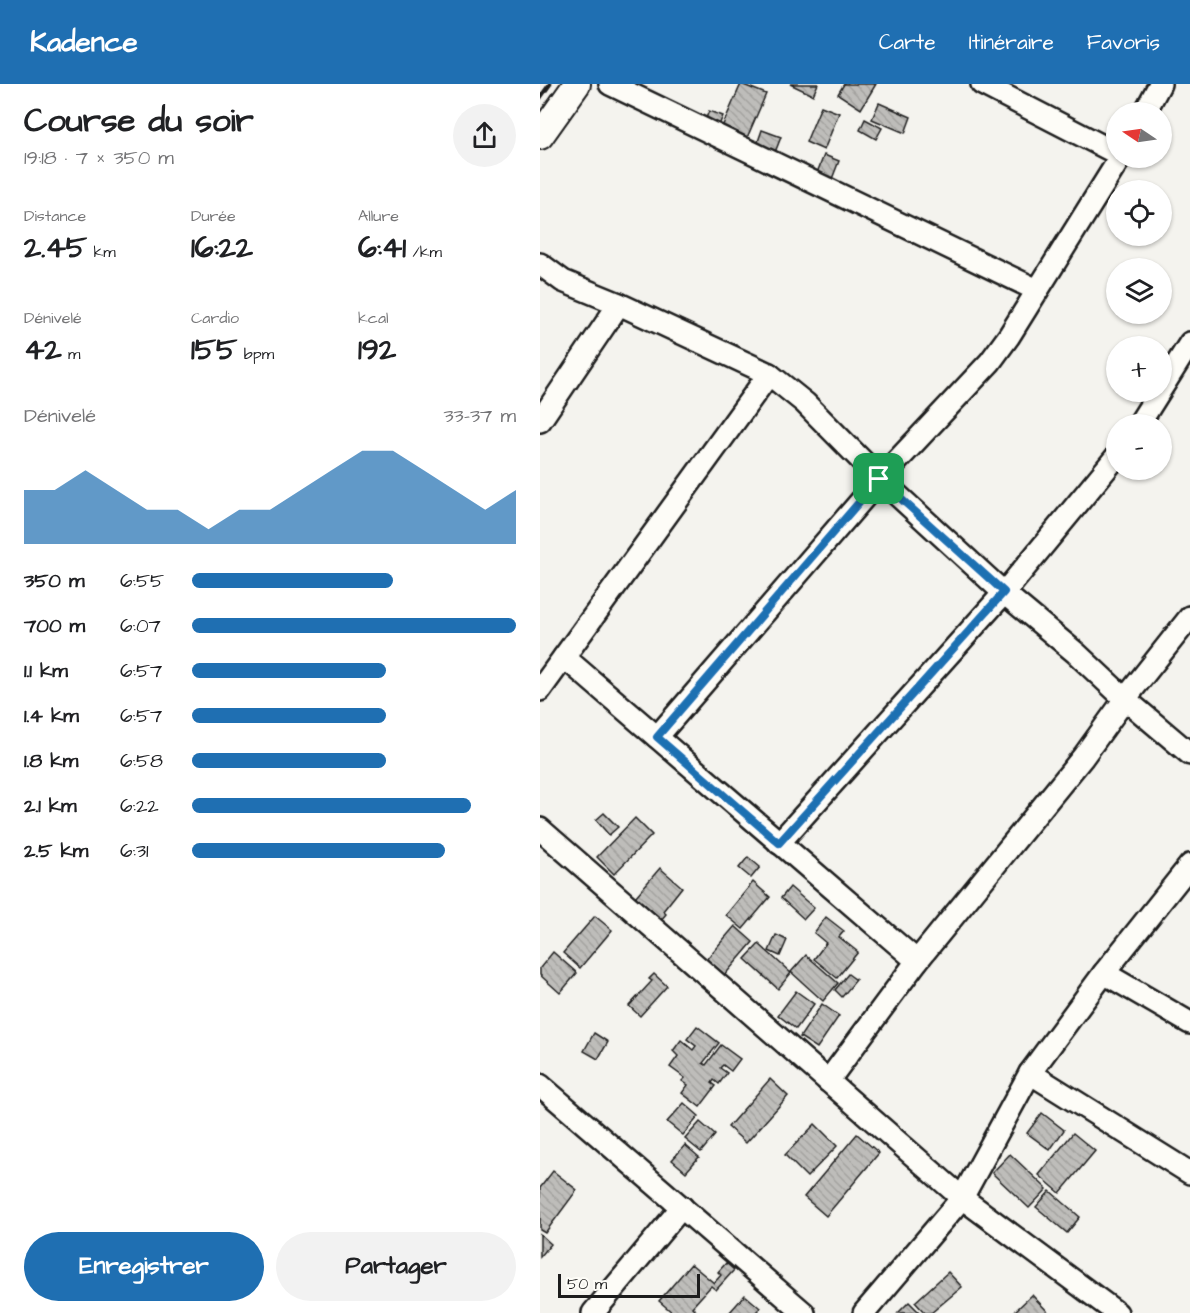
<!DOCTYPE html>
<html lang="fr">
<meta charset="utf-8">
<style>
body{margin:0;font-family:"Architects Daughter",sans-serif;background:#f2f2f2;color:#202124;height:100vh;display:flex;flex-direction:column;font-size:22px;white-space:nowrap}
*{box-sizing:border-box;margin:0}
p{font-size:20px;color:#757577}
.icon{flex:none;width:33px;height:33px;fill:none;stroke:currentColor;stroke-width:2;stroke-linecap:round;stroke-linejoin:round}
.map{position:relative;flex:1;overflow:hidden}
.sheet{display:flex;flex-direction:column;background:#fff;width:540px}
.sheet>*{flex:none}
.needle{width:39px;rotate:283deg}
.fabs{position:absolute;left:566px;top:18px;display:grid;gap:12px}
.fabs a{display:grid;place-items:center;width:66px;height:66px;border-radius:50%;background:#fff;box-shadow:0 2px 4px #0004;font-size:30px}
.scale{position:absolute;left:18px;bottom:15px;width:142px;box-sizing:border-box;padding-left:6px;border:3px solid #1c1c1c;border-top:0;font-size:16px;line-height:21px;white-space:nowrap;color:#1c1c1c;-webkit-text-stroke:4px #fdfcf7;paint-order:stroke}
.pin{position:absolute;display:grid;place-items:center;width:51px;height:51px;color:#fff;margin:-26px;border-radius:12px;box-shadow:0 3px 9px #0006}
.round{display:grid;place-items:center;flex:none;width:63px;height:63px;border-radius:32px;background:#f2f2f2}
.head{display:flex;align-items:center;justify-content:space-between;height:102px;padding:0 24px}
h1{font-size:33px;font-weight:800;line-height:45px}
.metrics{display:grid;grid-template-columns:repeat(3,1fr);gap:9px;height:102px;padding:6px 24px}
.metrics div{display:grid;align-content:center}
.metrics b{font-size:30px;font-weight:800}
.metrics small{font-size:16px;font-weight:400}
.metrics p{font-size:16px}
.chart{height:168px;padding:12px 24px}
.chart p{display:flex;justify-content:space-between}
.chart svg{width:100%;height:108px;margin-top:6px;fill:#1f6fb2;opacity:.7}
.action{display:flex;gap:12px;margin-top:auto;padding:12px 24px}
.action a{flex:1;height:69px;border-radius:36px;background:#1f6fb2;color:#fff;font-size:24px;font-weight:800;line-height:69px;text-align:center}
.action a+a{background:#f2f2f2;color:#202124}
ul{padding:0 24px;list-style:none;font-size:20px}
li{display:grid;grid-template-columns:96px 72px 1fr;align-items:center;height:45px}
li i{height:15px;border-radius:8px;background:#1f6fb2}
header{display:flex;align-items:center;gap:36px;box-sizing:border-box;height:84px;padding:0 30px;background:#1f6fb2;color:#fff}
header strong{font-size:28px}
nav{display:flex;gap:33px;margin-inline-start:auto;font-size:21px}
main{display:flex;flex:1;min-height:0}
.map>svg:first-child{display:block}
</style>
<header>
<strong>Kadence</strong>
<nav><a>Carte</a><a>Itinéraire</a><a>Favoris</a></nav>
</header>
<main>
<section class="sheet">
<div class="head"><div><h1>Course du soir</h1><p>19:18 · 7 × 350 m</p></div><a class="round"><svg class="icon" aria-label="share" viewBox="0 0 24 24"><path d="M12 15V3M7 8l5-5 5 5M5 13v7h14v-7"/></svg></a></div>
<div class="metrics">
<div><p>Distance</p><b>2.45<small> km</small></b></div>
<div><p>Durée</p><b>16:22</b></div>
<div><p>Allure</p><b>6:41<small> /km</small></b></div>
</div>
<div class="metrics">
<div><p>Dénivelé</p><b>42<small> m</small></b></div>
<div><p>Cardio</p><b>155<small> bpm</small></b></div>
<div><p>kcal</p><b>192</b></div>
</div>
<div class="chart"><p><span>Dénivelé</span>33–37 m</p>
<svg viewBox="0 0 160 44" preserveAspectRatio="none"><path d="M0 44V22L10 22L20 14L30 22L40 30L50 30L60 38L70 30L80 30L90 22L100 14L110 6L120 6L130 14L140 22L150 30L160 22V44z"/></svg>
</div>
<ul>
<li><b>350 m</b>6:55<i style="width:62%"></i></li>
<li><b>700 m</b>6:07<i style="width:100%"></i></li>
<li><b>1.1 km</b>6:57<i style="width:60%"></i></li>
<li><b>1.4 km</b>6:57<i style="width:60%"></i></li>
<li><b>1.8 km</b>6:58<i style="width:60%"></i></li>
<li><b>2.1 km</b>6:22<i style="width:86%"></i></li>
<li><b>2.5 km</b>6:31<i style="width:78%"></i></li>
</ul>
<div class="action"><a>Enregistrer</a><a>Partager</a></div>
</section>
<div class="map">
<svg width="650" height="1229" viewBox="0 0 650 1229">
<defs>
<pattern id="building-back-hatch" width="6" height="6" patternUnits="userSpaceOnUse" patternTransform="scale(1.5)"><rect width="6" height="6" fill="#bebdba"/><path d="M-1 5l2 2M0 0l6 6M5-1l2 2" fill="none" stroke="#a3a29f"/></pattern>
</defs>
<rect width="100%" height="100%" fill="#f4f3ee"/>
<filter id="ink" filterUnits="userSpaceOnUse"><feTurbulence type="fractalNoise" baseFrequency=".0167" numOctaves="2"/><feDisplacementMap in="SourceGraphic" scale="12" xChannelSelector="R" yChannelSelector="G"/><feConvolveMatrix kernelMatrix="1 2 1 2 8 2 1 2 1" color-interpolation-filters="sRGB"/></filter>
<g filter="url(#ink)">
<g fill="url(#building-back-hatch)" stroke="#1c1c1c" stroke-width="1.5">
<path d="M 201,0 L 226,10 L 203,63 L 178,52 Z"/>
<path d="M 250,0 L 278,0 L 273,11 Z"/>
<path d="M 304,0 L 336,0 L 321,25 L 298,10 Z"/>
<path d="M 339,19 L 371,33 L 365,49 L 332,35 Z"/>
<path d="M 281,22 L 299,29 L 284,66 L 266,58 Z"/>
<path d="M 169,27 L 183,32 L 174,53 L 160,48 Z"/>
<path d="M 325,35 L 342,44 L 336,55 L 320,46 Z"/>
<path d="M 222,46 L 241,53 L 232,76 L 214,69 Z"/>
<path d="M 284,71 L 299,77 L 290,100 L 275,94 Z"/>
<path d="M 64,729 L 78,743 L 69,751 L 56,736 Z"/>
<path d="M 95,734 L 112,751 L 74,790 L 57,773 Z"/>
<path d="M 208,773 L 220,783 L 211,794 L 199,784 Z"/>
<path d="M 120,784 L 142,803 L 123,827 L 126,830 L 116,842 L 90,819 Z"/>
<path d="M 213,798 L 230,813 L 203,845 L 186,831 Z"/>
<path d="M 250,803 L 274,824 L 264,835 L 241,814 Z"/>
<path d="M 55,832 L 72,846 L 40,884 L 23,869 Z"/>
<path d="M 286,833 L 304,847 L 299,853 L 318,868 L 297,894 L 274,875 L 286,859 L 274,849 Z"/>
<path d="M 195,842 L 213,858 L 182,894 L 164,878 Z"/>
<path d="M 236,851 L 247,856 L 240,872 L 229,867 Z"/>
<path d="M 219,860 L 251,889 L 238,905 L 205,875 Z"/>
<path d="M 13,868 L 37,889 L 20,909 L 0,891 L 0,884 Z"/>
<path d="M 266,871 L 298,899 L 283,917 L 251,888 Z"/>
<path d="M 114,890 L 127,902 L 100,932 L 89,922 L 112,897 L 109,895 Z"/>
<path d="M 308,890 L 316,896 L 302,913 L 295,906 Z"/>
<path d="M 256,907 L 274,920 L 256,945 L 238,931 Z"/>
<path d="M 282,920 L 299,932 L 277,964 L 260,953 Z"/>
<path d="M 157,942 L 179,959 L 163,979 L 166,981 L 181,961 L 200,975 L 191,987 L 183,981 L 180,984 L 187,989 L 179,1000 L 174,996 L 172,999 L 176,1002 L 160,1023 L 142,1009 L 148,1001 L 142,997 L 145,994 L 130,983 L 138,972 L 133,967 L 141,956 L 153,966 L 156,962 L 147,955 Z"/>
<path d="M 54,949 L 68,958 L 58,975 L 44,967 Z"/>
<path d="M 230,995 L 248,1012 L 206,1059 L 188,1043 Z"/>
<path d="M 144,1019 L 159,1032 L 143,1051 L 127,1038 Z"/>
<path d="M 502,1029 L 524,1046 L 510,1066 L 487,1049 Z"/>
<path d="M 160,1038 L 175,1051 L 161,1068 L 145,1055 Z"/>
<path d="M 275,1040 L 297,1062 L 267,1093 L 245,1071 Z"/>
<path d="M 533,1049 L 555,1067 L 520,1109 L 499,1091 Z"/>
<path d="M 317,1050 L 339,1069 L 286,1132 L 264,1113 Z"/>
<path d="M 145,1061 L 159,1073 L 146,1088 L 132,1076 Z"/>
<path d="M 470,1070 L 507,1105 L 489,1124 L 452,1089 Z"/>
<path d="M 13,1087 L 37,1106 L 5,1149 L 0,1146 L 0,1104 Z"/>
<path d="M 510,1107 L 540,1133 L 527,1149 L 496,1123 Z"/>
<path d="M 0,1150 L 11,1160 L 0,1173 Z"/>
<path d="M 186,1179 L 194,1186 L 176,1206 L 171,1202 L 152,1223 L 156,1227 L 154,1229 L 133,1229 L 119,1217 L 151,1180 L 174,1199 L 181,1191 L 178,1188 Z"/>
<path d="M 408,1188 L 422,1203 L 391,1229 L 385,1229 L 375,1218 Z"/>
<path d="M 205,1211 L 220,1224 L 215,1229 L 189,1229 Z"/>
<path d="M 492,1211 L 509,1229 L 473,1229 Z"/>
<path d="M 369,1218 L 380,1229 L 358,1229 Z"/>
</g>
<g fill="none" stroke-linecap="round" stroke-linejoin="round">
<g stroke="#1c1c1c" stroke-width="26">
<g id="minor">
<path d="M 70,0 L 497,206"/>
<path d="M 442,0 L 576,69"/>
<path d="M 605,28 L 620,0"/>
<path d="M 0,180 L 23,197 L 79,220 L 229,290 L 265,319 L 340,395 L 464,509 L 536,569 L 585,615 L 650,670"/>
<path d="M 0,337 L 79,220"/>
<path d="M 599,340 L 650,259"/>
<path d="M 24,573 L 377,877"/>
<path d="M 0,606 L 229,290"/>
<path d="M 117,653 L 340,395 L 450,278 L 469,252 L 580,74"/>
<path d="M 0,745 L 422,1114 L 577,1229"/>
<path d="M 239,759 L 464,509 L 576,373"/>
<path d="M 564,889 L 650,939"/>
<path d="M 490,989 L 650,1089"/>
<path d="M 288,997 L 377,877 L 543,673 L 585,615 L 650,533"/>
<path d="M 0,1001 L 264,1229"/>
<path d="M 53,1229 L 142,1123"/>
<path d="M 324,1229 L 422,1114 L 490,989 L 564,889 L 650,781"/>
</g>
</g>
<g stroke="#1c1c1c" stroke-width="30">
<path id="major" d="M 0,52 L 37,0"/>
</g>
<use href="#minor" stroke="#fdfcf7" stroke-width="21"/>
<use href="#major" stroke="#fdfcf7" stroke-width="26"/>
<path stroke="#1c1c1c" stroke-width="4.5" d="M 0,14 L 10,0"/>
</g>
</g>
<g fill="none" stroke-linecap="round" stroke-linejoin="round" filter="url(#ink)">
<g stroke="#fff" stroke-width="12">
<path id="route" d="M 339,395 L 464,508 L 239,759 L 117,653 Z"/>
</g>
<use href="#route" stroke="#1f6fb2" stroke-width="8"/>
</g>
</svg>
<div class="fabs">
<a><svg class="needle" viewBox="-14 -14 28 28"><path d="M0-13l5 13h-10z" fill="#e53935"/><path d="M0 13l5-13h-10z" fill="#757577"/></svg></a>
<a><svg class="icon" aria-label="locate" viewBox="0 0 24 24"><circle cx="12" cy="12" r="6"/><path d="M12 2v4M12 18v4M2 12h4M18 12h4"/></svg></a>
<a><svg class="icon" aria-label="layers" viewBox="0 0 24 24"><path d="M12 4l9 5-9 5-9-5zM3 14l9 5 9-5"/></svg></a>
<a>+</a>
<a>−</a>
</div>
<div class="scale">50 m</div>
<div class="pin" style="left:339px;top:395px;background:#1e9e55"><svg class="icon" aria-label="arrive" viewBox="0 0 24 24"><path d="M6 21V4h12l-3 4 3 4H6"/></svg></div>
</div>
</main>
